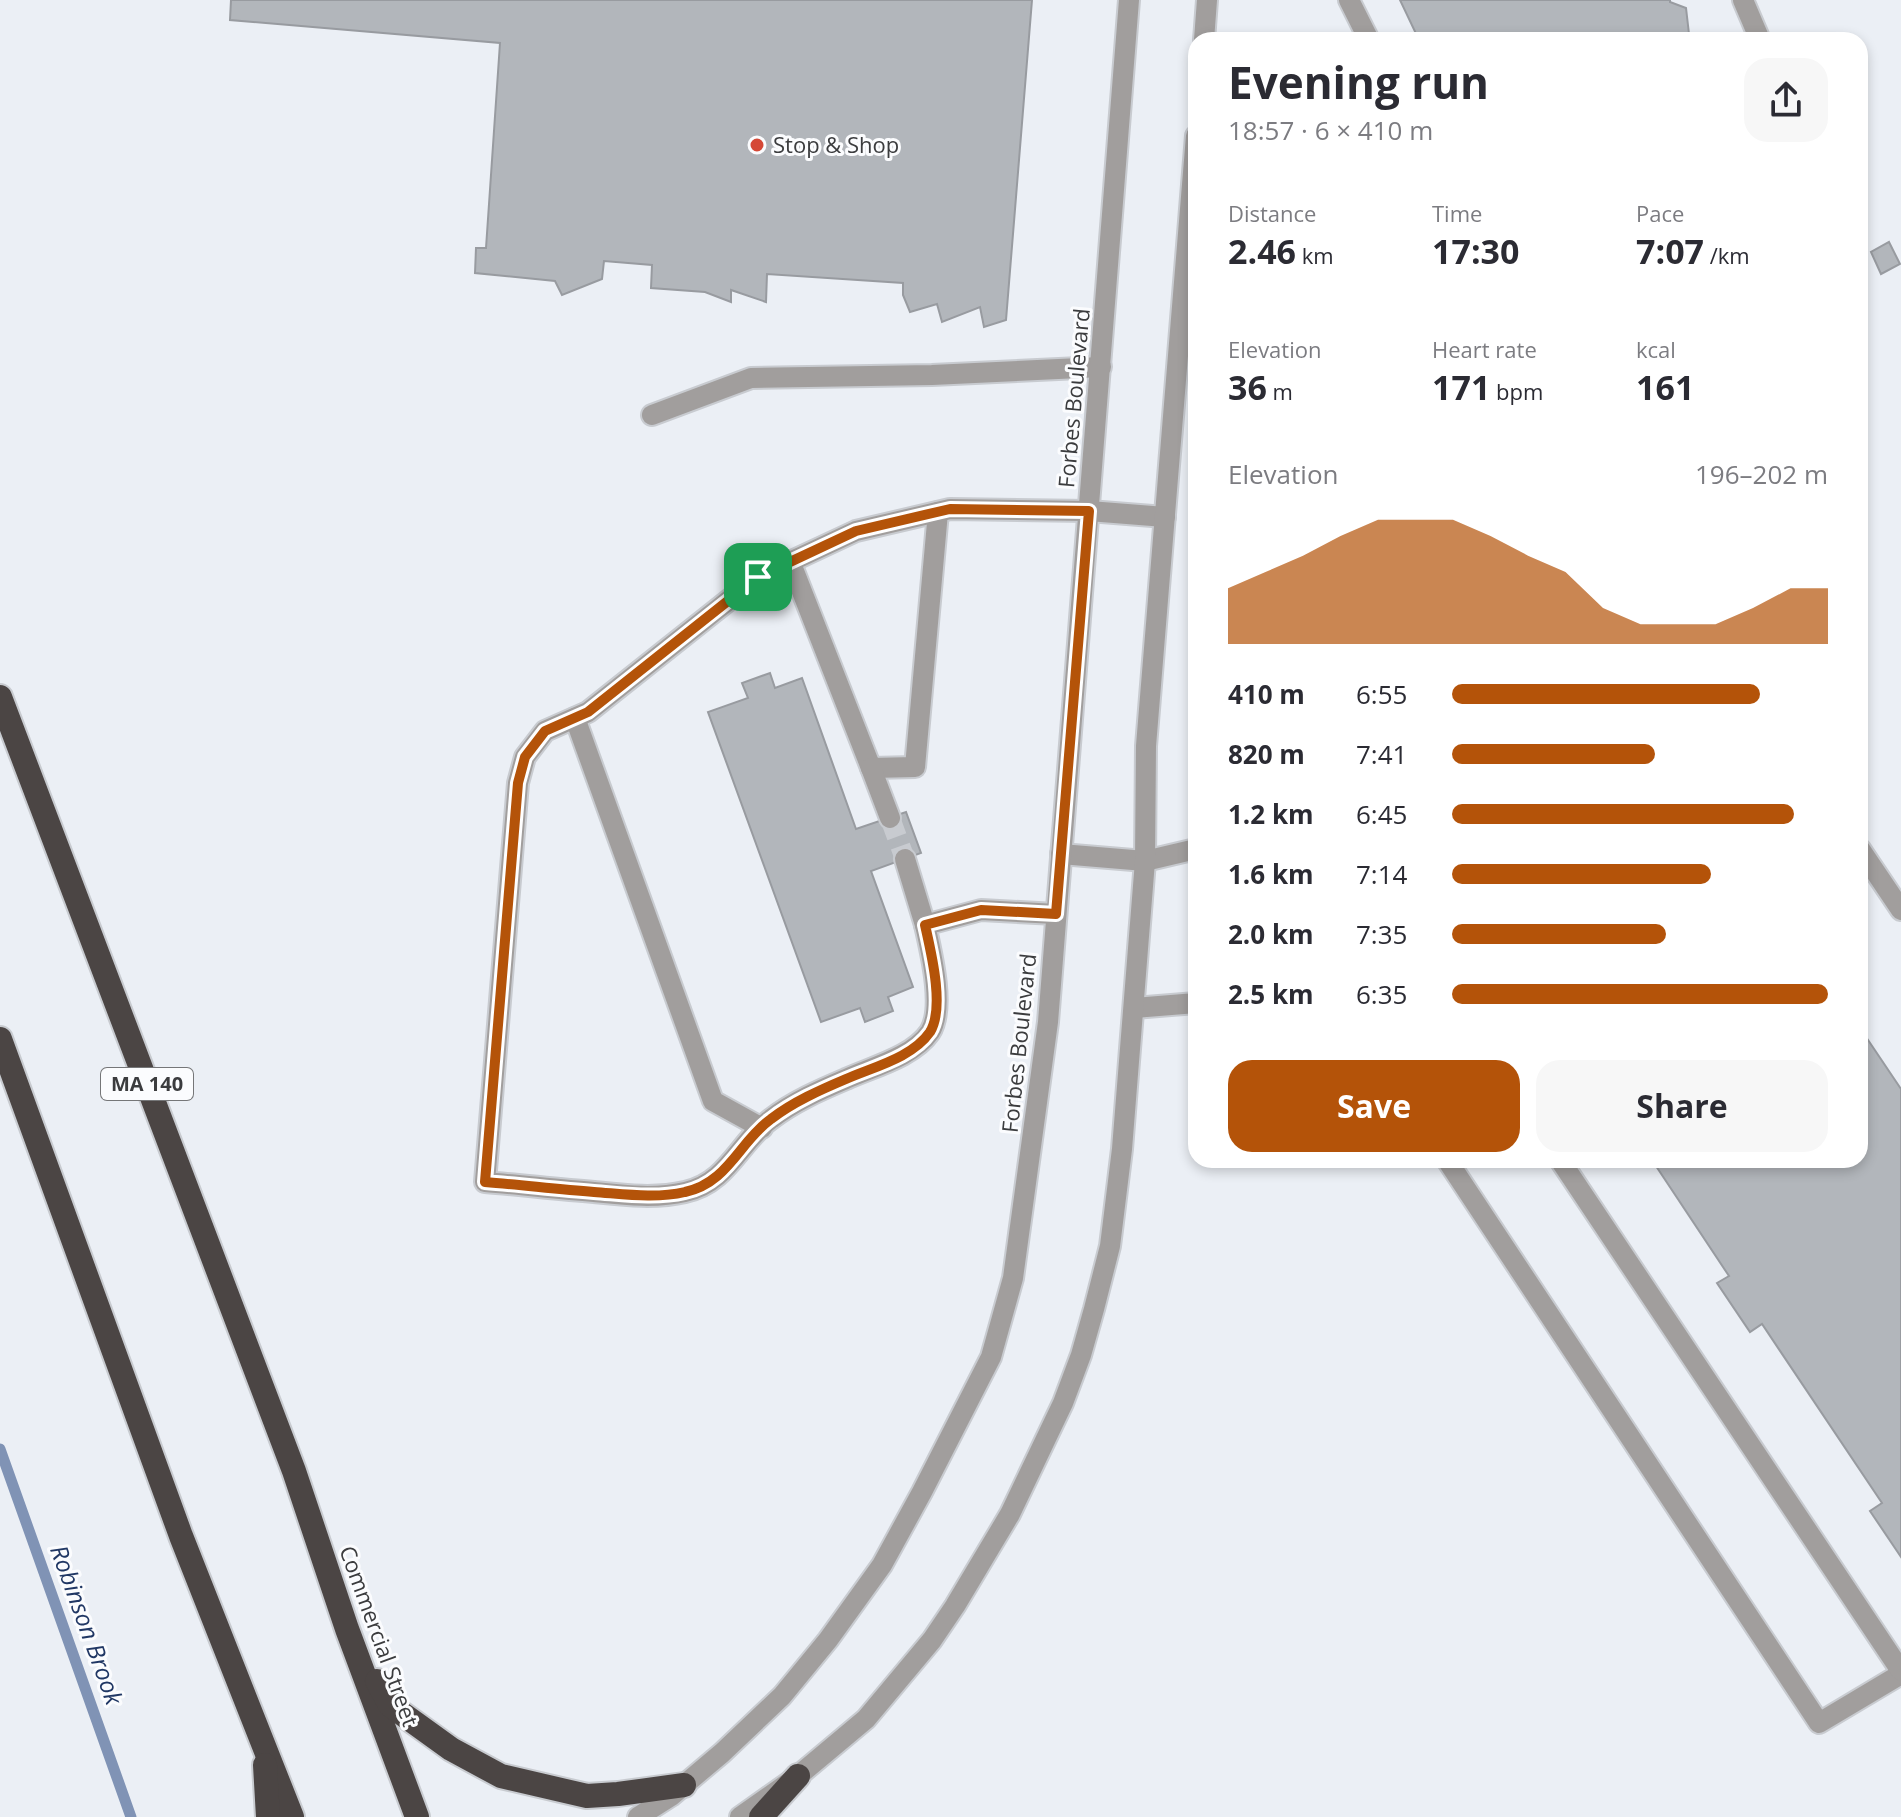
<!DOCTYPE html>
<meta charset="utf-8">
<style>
body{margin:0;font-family:"Open Sans",sans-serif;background:#f7f7f7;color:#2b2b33;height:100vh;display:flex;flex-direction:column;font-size:30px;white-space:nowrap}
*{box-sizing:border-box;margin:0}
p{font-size:26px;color:#7c7c81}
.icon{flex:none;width:44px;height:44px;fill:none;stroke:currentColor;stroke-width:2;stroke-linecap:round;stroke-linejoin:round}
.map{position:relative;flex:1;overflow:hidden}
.side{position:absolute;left:1188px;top:32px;width:680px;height:1136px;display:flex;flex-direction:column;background:#fff;border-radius:24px;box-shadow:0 4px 12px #0003}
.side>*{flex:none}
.pin{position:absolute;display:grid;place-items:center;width:68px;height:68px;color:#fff;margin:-34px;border-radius:16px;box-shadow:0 4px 12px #0006}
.round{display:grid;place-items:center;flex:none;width:84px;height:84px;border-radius:24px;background:#f7f7f7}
.overview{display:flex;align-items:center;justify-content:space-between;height:136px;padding:0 40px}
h1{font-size:44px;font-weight:700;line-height:60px}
.stats{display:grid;grid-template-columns:repeat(3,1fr);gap:12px;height:136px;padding:8px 40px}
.stats div{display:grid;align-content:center}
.stats b{font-size:34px;font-weight:700}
.stats small{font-size:22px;font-weight:400}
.stats p{font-size:22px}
.chart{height:224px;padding:16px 40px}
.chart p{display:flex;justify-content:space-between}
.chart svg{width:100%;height:144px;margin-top:8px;fill:#b45309;opacity:.7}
.primary-button{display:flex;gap:16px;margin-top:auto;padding:16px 40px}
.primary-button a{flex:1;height:92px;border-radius:24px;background:#b45309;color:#fff;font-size:32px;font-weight:700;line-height:92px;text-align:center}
.primary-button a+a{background:#f7f7f7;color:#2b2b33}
ul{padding:0 40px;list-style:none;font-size:26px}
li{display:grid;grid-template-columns:128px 96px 1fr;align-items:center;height:60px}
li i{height:20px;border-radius:10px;background:#b45309}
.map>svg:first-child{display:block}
</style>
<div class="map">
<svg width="1901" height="1817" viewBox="0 0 1901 1817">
<rect width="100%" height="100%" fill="#ebeff5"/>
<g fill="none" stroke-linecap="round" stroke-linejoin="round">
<path stroke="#8093b5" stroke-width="11" d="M 0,1449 L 131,1817"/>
</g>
<g fill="#b2b6bb" stroke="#989ba0" stroke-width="2">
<path d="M 231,0 L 1032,0 L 1006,320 L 984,327 L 980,307 L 942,322 L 937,304 L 910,312 L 903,295 L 903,283 L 767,274 L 766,302 L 731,290 L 731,302 L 705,292 L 651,288 L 652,265 L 604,261 L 602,279 L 562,295 L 555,281 L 475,273 L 476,248 L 486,248 L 500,43 L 230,20 Z"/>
<path d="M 1400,0 L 1670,0 L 1670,2 L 1686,8 L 1689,34 L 1671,40 L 1419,40 Z"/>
<path d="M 1889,242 L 1900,264 L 1881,274 L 1871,252 Z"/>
<path d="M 770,673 L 775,688 L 802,678 L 856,829 L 906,812 L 921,853 L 871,871 L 913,987 L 888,997 L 893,1011 L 865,1022 L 860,1008 L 821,1022 L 708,712 L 748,698 L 742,683 Z"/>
<path d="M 1860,1028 L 1901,1089 L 1901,1557 L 1870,1511 L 1882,1503 L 1762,1324 L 1750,1332 L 1717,1283 L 1729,1276 L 1652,1160 L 1860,1160 Z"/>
</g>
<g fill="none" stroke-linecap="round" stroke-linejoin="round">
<path stroke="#c8cbd0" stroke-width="20" stroke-dasharray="20 10" stroke-linecap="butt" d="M 890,818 L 905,859"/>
<g stroke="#c8cbd0" stroke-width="24">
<g id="minor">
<path d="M 1349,0 L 1369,40"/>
<path d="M 1743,0 L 1760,40"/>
<path d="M 1204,40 L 1207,0"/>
<path d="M 652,415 L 751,378 L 932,375 L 1101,367"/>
<path d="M 790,561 L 871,768 L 915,767 L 938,512"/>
<path d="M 575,718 L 713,1101 L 762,1128"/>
<path d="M 871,768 L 890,818"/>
<path d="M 1860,849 L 1901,910"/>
<path d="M 1061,854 L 1145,861 L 1196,849"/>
<path d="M 905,859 L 925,925"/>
<path d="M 1056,914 L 981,910 L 925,925 C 931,952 945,1008 930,1032 C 913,1057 872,1067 846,1079 C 820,1090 793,1102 771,1119 C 739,1142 728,1183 685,1192 C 655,1199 623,1195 594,1192 C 557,1189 521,1185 485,1182 L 518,783 L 525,757 L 545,731 L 588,712 L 758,577 L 856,531 L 950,509 L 1089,511 L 1165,517"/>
<path d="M 1134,1008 L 1196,1003"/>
<path d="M 1447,1160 L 1819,1723 L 1901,1674"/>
<path d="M 1560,1160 L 1901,1671"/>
<path d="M 638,1817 L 671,1796 L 722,1753 L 782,1696 L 828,1640 L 882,1565 L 922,1492 L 991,1357 L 1013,1278 L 1048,1022 L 1129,0"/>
<path d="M 740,1817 L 798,1776 L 866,1719 L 932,1640 L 955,1606 L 1010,1514 L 1063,1403 L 1081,1355 L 1094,1309 L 1110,1246 L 1122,1149 L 1145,861 L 1146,746 L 1196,136"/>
</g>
</g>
<g stroke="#c8cbd0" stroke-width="28">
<g id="highway">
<path d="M 0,697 L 294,1471 L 347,1629 L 417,1817"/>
<path d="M 0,1039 L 181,1536 L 292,1817"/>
<path d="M 377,1681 L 390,1705 L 451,1749 L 501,1776 L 587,1796 L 618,1794 L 684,1785"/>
<path d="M 265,1765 L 268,1817"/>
<path d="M 761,1817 L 798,1776"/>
</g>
</g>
<use href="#minor" stroke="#a19e9d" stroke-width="20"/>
<use href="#highway" stroke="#4b4544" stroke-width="24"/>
</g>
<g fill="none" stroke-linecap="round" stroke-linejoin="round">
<g stroke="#fff" stroke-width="16">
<path id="route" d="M 950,509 L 1089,511 L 1056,914 L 981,910 L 925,925 C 931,952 945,1008 930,1032 C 912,1058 873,1067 846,1079 C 820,1090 793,1102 771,1119 C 739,1142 728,1183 685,1192 C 655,1199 623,1194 594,1192 C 557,1189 521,1185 485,1182 L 518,783 L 525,757 L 545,731 L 588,712 L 758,577 L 856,531 Z"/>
</g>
<use href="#route" stroke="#b45309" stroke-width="10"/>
</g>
<circle fill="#d54836" stroke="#fbfcfe" stroke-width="3" cx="757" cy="145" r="8"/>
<g text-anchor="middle" stroke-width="6" stroke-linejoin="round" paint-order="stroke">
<rect fill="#fbfcfe" stroke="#757678" stroke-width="2" x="101" y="1068" width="92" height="32" rx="6"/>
<g font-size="20" font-weight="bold" fill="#3b3c3e">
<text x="147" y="1091">MA 140</text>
</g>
<g font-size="22" fill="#3b3c3e" stroke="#fbfcfe" text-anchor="start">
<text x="773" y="153">Stop &amp; Shop</text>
</g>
<g font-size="22" fill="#3b3c3e" stroke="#fbfcfe">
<text transform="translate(1074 398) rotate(-85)" y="8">Forbes Boulevard</text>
<text transform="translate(1019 1043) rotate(-84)" y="8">Forbes Boulevard</text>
<text transform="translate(379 1636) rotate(70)" y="8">Commercial Street</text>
</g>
<g font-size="24" font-style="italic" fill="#203764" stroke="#fbfcfe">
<text transform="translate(86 1625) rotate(70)" y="8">Robinson Brook</text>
</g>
</g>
</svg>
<div class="pin" style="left:758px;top:577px;background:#1e9e55"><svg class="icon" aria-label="arrive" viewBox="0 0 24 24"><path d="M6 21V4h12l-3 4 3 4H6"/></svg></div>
<section class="side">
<div class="overview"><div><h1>Evening run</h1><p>18:57 · 6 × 410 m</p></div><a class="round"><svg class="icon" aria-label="share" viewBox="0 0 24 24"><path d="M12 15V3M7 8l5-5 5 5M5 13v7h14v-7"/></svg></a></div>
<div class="stats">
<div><p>Distance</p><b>2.46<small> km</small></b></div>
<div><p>Time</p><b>17:30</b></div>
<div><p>Pace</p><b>7:07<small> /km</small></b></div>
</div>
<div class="stats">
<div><p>Elevation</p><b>36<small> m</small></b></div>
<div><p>Heart rate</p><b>171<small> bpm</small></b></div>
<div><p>kcal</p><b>161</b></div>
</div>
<div class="chart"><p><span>Elevation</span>196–202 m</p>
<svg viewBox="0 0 160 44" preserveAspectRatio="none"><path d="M0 44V27L10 22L20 17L30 11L40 6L50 6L60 6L70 11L80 17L90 22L100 33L110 38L120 38L130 38L140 33L150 27L160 27V44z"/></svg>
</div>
<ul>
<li><b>410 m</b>6:55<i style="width:82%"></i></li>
<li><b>820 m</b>7:41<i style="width:54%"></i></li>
<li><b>1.2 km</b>6:45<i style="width:91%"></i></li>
<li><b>1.6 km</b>7:14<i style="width:69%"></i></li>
<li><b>2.0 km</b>7:35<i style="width:57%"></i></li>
<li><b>2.5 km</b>6:35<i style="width:100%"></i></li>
</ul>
<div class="primary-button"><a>Save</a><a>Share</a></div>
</section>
</div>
